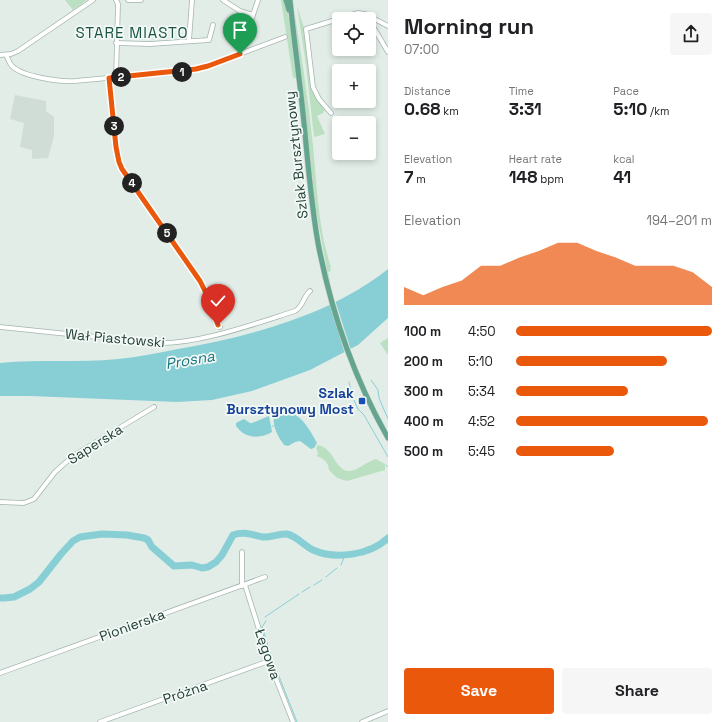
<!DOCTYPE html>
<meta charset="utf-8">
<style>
body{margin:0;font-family:"Space Grotesk",sans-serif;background:#f6f6f6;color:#202124;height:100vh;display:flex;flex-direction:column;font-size:15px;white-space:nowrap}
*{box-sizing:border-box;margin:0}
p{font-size:13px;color:#757577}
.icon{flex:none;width:22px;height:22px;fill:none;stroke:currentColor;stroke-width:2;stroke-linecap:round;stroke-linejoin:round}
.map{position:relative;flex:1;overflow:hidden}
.details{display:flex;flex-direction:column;background:#fff;width:340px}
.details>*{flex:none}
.controls{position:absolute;left:332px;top:12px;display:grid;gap:8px}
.controls a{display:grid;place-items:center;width:44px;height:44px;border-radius:4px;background:#fff;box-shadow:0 2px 6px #0003;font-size:20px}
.pin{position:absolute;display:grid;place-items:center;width:34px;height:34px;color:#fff;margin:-41px -17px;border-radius:50% 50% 50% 0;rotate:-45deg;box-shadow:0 0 4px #0007}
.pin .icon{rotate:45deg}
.km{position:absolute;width:20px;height:20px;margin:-10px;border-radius:50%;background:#222;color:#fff;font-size:11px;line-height:20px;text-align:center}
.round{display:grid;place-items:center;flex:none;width:42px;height:42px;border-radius:4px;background:#f6f6f6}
.summary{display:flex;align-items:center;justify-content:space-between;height:68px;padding:0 16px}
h1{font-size:22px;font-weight:600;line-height:30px}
.metrics{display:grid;grid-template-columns:repeat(3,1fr);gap:6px;height:68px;padding:4px 16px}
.metrics div{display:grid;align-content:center}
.metrics b{font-size:17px;font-weight:600}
.metrics small{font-size:11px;font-weight:400}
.metrics p{font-size:11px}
.chart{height:112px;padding:8px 16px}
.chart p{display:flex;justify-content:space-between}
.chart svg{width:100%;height:72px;margin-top:4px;fill:#ea580c;opacity:.7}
.button{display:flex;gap:8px;margin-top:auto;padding:8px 16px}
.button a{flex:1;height:46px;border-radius:4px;background:#ea580c;color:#fff;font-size:16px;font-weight:600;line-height:46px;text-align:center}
.button a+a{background:#f6f6f6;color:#202124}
ul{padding:0 16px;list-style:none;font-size:13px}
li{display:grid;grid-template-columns:64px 48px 1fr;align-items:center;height:30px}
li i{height:10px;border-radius:5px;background:#ea580c}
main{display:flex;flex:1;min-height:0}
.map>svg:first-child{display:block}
</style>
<main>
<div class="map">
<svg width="388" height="722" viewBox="0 0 388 722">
<rect width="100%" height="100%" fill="#e2ede7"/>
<path fill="#d0ddd6" d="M 15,95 L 46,101 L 46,111 L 54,117 L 54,136 L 48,158 L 32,159 L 32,150 L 20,147 L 24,123 L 10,119 Z"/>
<g fill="#bae0c1">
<path d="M 65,0 L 87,0 L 73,10 Z"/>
<path d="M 281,0 L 285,0 L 291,30 L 297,78 L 293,78 Z"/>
<path d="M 293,4 C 301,51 308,98 313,146 C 317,186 318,229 331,267 L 330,268 L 331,271 L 328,272 L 330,281 L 329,281 L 316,211 Z"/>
<path d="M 297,6 L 304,28 L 309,54 L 311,83 L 325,110 L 323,113 L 317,116 L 325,134 L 314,137 L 306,65 Z"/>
<path d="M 388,338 L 388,355 L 380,343 Z"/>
<path d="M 318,445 C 334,448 335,471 349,471 C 359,470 366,462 376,459 L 385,464 L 385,470 L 347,481 L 337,478 L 329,470 C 328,462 324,459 317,456 L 318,453 L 316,448 Z"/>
</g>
<g fill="#87cfd5">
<path d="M 388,269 L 388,318 L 358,345 L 310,370 L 252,391 L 212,400 L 177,402 L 31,396 L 0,396 L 0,363 C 39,359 79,363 118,359 C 138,357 158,353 178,349 C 250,336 329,316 388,269 Z"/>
<path d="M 284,412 C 300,411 310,430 317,443 L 314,448 L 311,449 L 300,441 L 295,442 L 288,446 L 284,445 C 278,437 272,426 274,415 Z"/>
<path d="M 269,416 L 272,432 C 260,439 245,439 236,426 L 236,423 L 244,419 L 250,423 L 252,423 Z"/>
</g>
<path fill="#e2ede7" d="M 335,300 L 351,350 L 345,354 L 329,302 Z"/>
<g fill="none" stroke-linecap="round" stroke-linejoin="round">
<g stroke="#87cfd5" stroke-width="1">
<path d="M 371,380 L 378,390 L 379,398 L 388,419"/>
<path d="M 349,382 L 353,398 L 358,409 L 364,415 L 388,457"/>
<path d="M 272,426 L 274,426"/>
<path d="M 386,465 L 388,467"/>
<path d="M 341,565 L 345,555"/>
<path d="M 326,577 L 337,568"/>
<path d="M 314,585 L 322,580"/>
<path d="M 302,592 L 310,587"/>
<path d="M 265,617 L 299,594"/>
<path d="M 266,621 L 262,627 L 273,661 L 297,722"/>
</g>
<path stroke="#87cfd5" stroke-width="7" d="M 0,598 L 4,598 L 14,597 L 30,589 L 39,582 L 61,554 L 73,541 L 80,537 L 102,534 L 127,535 L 144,538 L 148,540 L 152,547 L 174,566 L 192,565 L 202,568 L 208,567 L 216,562 L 222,555 L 233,535 C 244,531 252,535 263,537 C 271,538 278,533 287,534 C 297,536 304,546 313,550 C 336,560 370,555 388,538"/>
<g stroke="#a4b5ae" stroke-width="5.5">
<g id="minor">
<path d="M 128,0 L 141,0"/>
<path d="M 223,0 L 240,11 L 253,15"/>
<path d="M 369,16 L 372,25 L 388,52"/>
<path d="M 189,41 L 192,0"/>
<path d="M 116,43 L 150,44 L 209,40 L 213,25"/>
<path d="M 240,54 L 258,0"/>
<path d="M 0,55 L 11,54 L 18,51 L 93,0"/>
<path d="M 6,55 C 8,58 9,63 12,66 C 23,77 60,82 75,81 L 184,71 L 208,66 L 285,37"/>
<path d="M 109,78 C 111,104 112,146 122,169 L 200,281 L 209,299 L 220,327"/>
<path d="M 116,78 L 118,4 L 116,0"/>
<path d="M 331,113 L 319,99 L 313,87 L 306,29 L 358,13 L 365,14 L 388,26"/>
<path d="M 0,327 L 155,343 C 197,345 254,324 295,311 C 303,307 303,297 310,291"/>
<path d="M 0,502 L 24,503 L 34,499 L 55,472 L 73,456 L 154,407"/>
<path d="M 245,585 L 269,661 L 293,722"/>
<path d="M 242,586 L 242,552"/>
<path d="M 0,673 L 265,577"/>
<path d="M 100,722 L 269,661"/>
<path d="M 362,722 L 388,711"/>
</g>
</g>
<g stroke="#c1c9c6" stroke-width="6">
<g id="major">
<path d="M 286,0 L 289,10"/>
<path d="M 290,0 C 294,41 300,82 304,123 C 308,163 311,203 318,243 C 331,311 354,378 388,438"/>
</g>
</g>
<use href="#minor" stroke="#fff" stroke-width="4"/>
<use href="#major" stroke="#64a590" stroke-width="5"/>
</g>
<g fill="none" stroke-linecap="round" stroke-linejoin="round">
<g stroke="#fff" stroke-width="8">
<path id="route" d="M 218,325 L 209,299 L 200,281 L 122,169 L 119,162 L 116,147 L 109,78 L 196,69 L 208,66 L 240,54"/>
</g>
<use href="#route" stroke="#ea580c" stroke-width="5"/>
</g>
<rect fill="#1a4fb4" stroke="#f3f9f6" stroke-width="1.5" x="358" y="397" width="8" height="8" rx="2"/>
<g text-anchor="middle" stroke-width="3.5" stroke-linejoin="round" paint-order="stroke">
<g font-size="14" fill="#213f35" stroke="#f3f9f6">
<text transform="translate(296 155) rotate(-96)" y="5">Szlak Bursztynowy</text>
<text transform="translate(115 338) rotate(5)" y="5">Wał Piastowski</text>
<text transform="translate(95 444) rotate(-32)" y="5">Saperska</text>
<text transform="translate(132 625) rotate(-20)" y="5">Pionierska</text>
<text transform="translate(268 654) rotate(71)" y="5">Łęgowa</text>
<text transform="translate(185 692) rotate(-19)" y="5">Próżna</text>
</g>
<g font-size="14" font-weight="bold" fill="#164399" stroke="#f3f9f6" text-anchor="end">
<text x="354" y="398">Szlak<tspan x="354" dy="16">Bursztynowy Most</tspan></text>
</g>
<g font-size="15" letter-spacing="1" fill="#1b5341" stroke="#f3f9f6">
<text x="132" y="38">STARE MIASTO</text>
</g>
<g font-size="15" font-style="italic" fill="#17767f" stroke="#f3f9f6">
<text transform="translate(190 360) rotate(-10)" y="5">Prosna</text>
</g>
</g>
</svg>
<div class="controls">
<a><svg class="icon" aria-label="locate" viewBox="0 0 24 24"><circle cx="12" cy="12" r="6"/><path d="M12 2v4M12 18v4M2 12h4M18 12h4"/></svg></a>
<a>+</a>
<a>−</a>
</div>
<div class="pin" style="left:240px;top:54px;background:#1e9e55"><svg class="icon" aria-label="arrive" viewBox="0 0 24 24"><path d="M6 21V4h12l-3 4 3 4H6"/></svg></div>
<div class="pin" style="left:218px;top:325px;background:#d93025"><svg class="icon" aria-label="check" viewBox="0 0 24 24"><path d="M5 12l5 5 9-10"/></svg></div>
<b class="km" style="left:182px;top:72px">1</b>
<b class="km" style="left:121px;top:77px">2</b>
<b class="km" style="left:114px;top:126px">3</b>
<b class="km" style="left:132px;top:183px">4</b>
<b class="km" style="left:167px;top:233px">5</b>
</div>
<section class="details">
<div class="summary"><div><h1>Morning run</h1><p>07:00</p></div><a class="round"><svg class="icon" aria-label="share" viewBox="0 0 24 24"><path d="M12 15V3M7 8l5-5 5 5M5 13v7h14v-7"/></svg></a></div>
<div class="metrics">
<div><p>Distance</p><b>0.68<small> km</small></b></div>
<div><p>Time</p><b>3:31</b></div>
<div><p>Pace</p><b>5:10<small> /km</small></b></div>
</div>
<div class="metrics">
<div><p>Elevation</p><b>7<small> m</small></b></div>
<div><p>Heart rate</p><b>148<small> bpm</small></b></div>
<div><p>kcal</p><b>41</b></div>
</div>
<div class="chart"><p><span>Elevation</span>194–201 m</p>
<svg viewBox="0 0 160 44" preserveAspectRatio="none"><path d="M0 44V33L10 38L20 33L30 29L40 20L50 20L60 15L70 11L80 6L90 6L100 11L110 15L120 20L130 20L140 20L150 24L160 33V44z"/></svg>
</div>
<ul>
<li><b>100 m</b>4:50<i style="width:100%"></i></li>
<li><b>200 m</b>5:10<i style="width:77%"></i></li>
<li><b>300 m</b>5:34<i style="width:57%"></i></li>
<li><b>400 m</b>4:52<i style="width:98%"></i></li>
<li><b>500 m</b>5:45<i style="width:50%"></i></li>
</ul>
<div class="button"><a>Save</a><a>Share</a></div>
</section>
</main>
